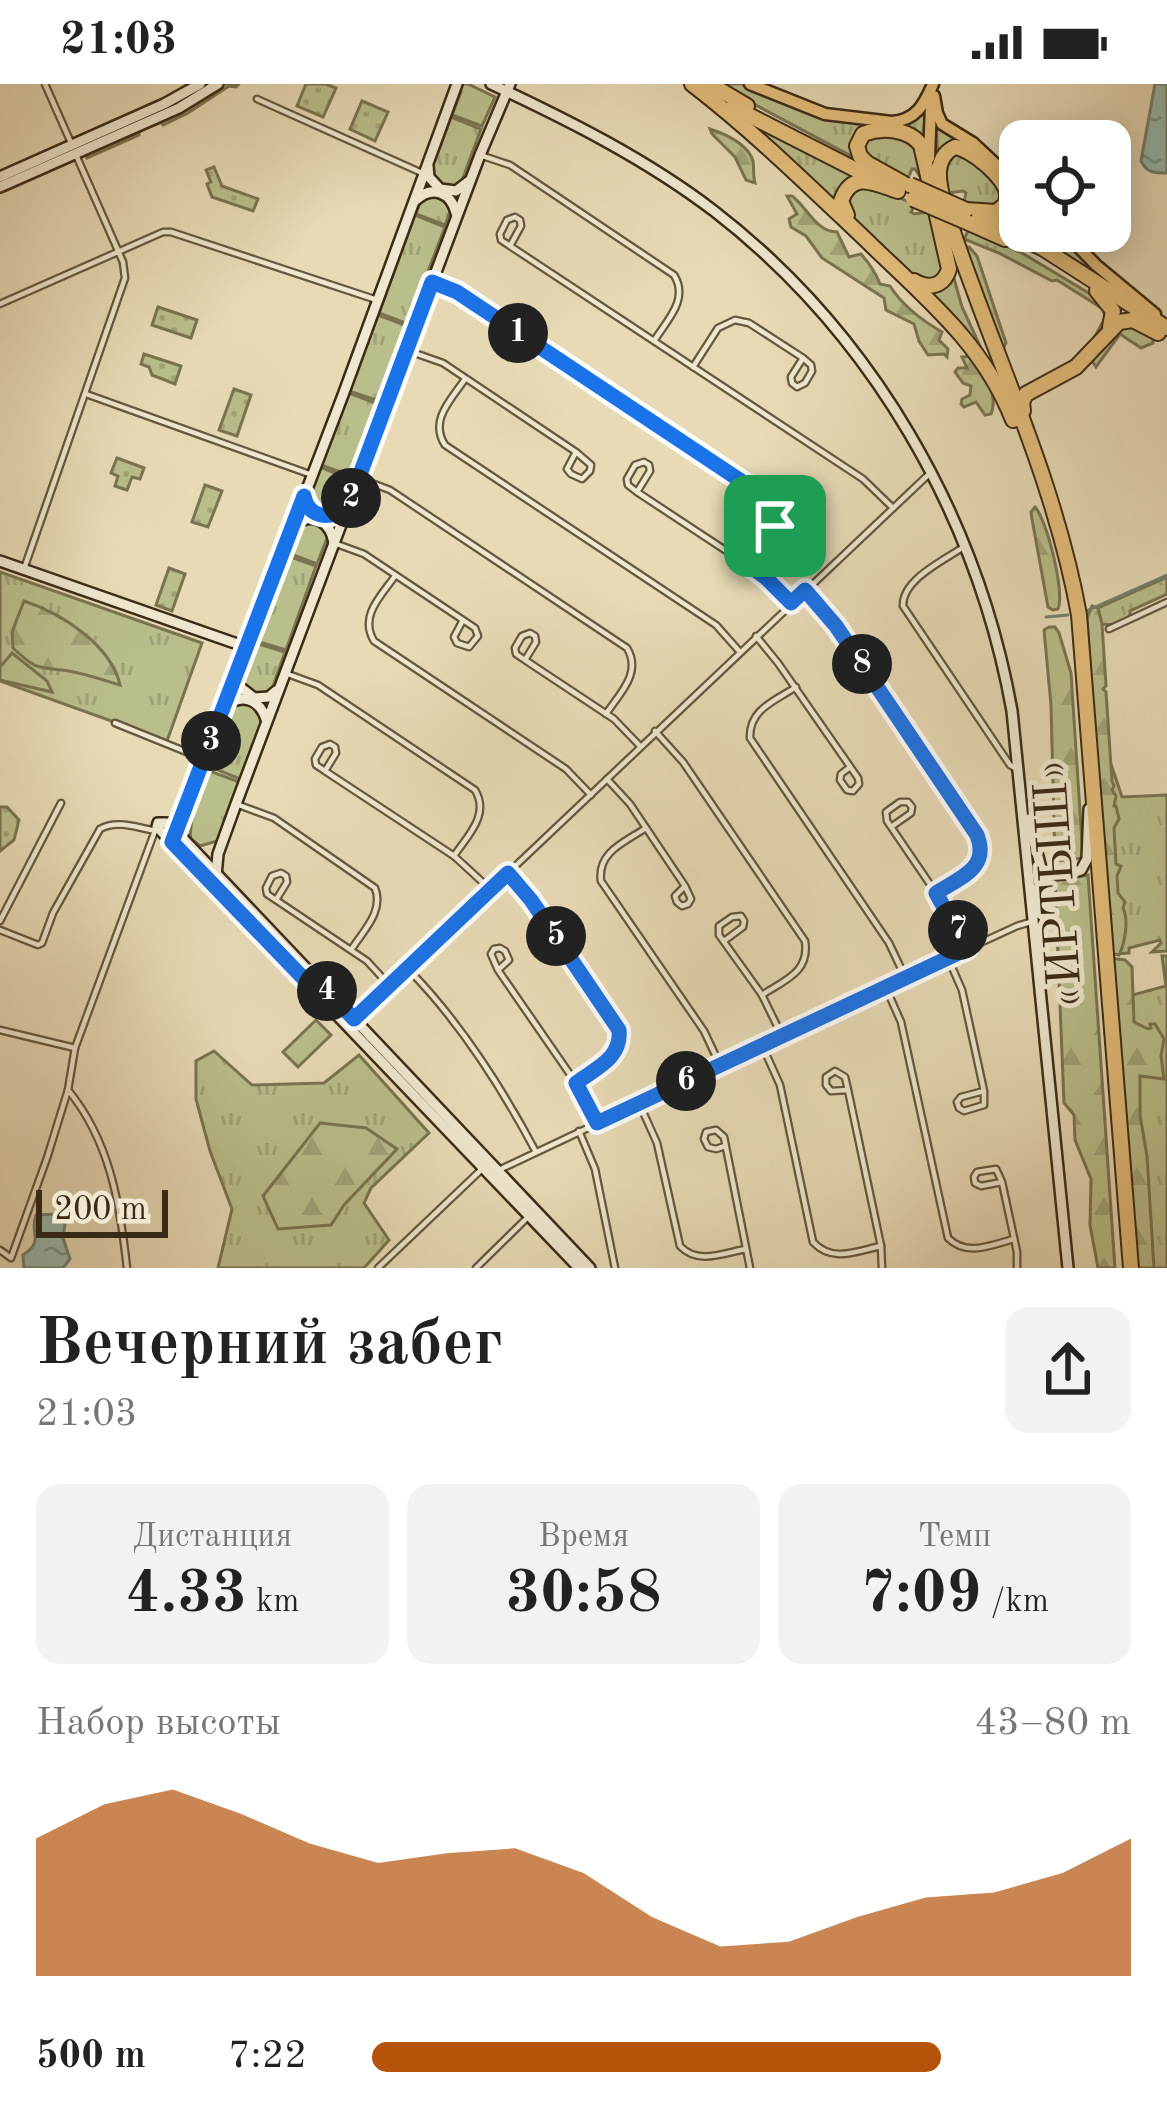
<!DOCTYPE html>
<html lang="ru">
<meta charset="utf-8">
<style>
body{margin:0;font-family:"Old Standard TT",serif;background:#f2f2f2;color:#222;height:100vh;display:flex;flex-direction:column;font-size:45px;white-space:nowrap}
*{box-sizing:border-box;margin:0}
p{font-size:39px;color:#767676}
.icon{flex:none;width:66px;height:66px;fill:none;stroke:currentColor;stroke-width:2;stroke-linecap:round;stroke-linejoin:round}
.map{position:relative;height:1184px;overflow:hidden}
.details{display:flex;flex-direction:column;background:#fff;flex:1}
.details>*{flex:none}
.buttons{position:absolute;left:999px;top:36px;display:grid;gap:24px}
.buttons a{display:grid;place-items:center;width:132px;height:132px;border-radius:24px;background:#fff;box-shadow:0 6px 30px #0003;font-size:60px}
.scale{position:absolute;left:36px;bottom:30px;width:132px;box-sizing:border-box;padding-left:12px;border:6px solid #3b2b16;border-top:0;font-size:33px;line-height:42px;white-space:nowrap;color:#3b2b16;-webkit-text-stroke:9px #efe7cf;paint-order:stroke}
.pin{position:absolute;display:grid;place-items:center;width:102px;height:102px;color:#fff;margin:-51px;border-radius:24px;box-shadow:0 6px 18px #0006}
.km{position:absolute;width:60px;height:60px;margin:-30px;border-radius:50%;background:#222;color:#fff;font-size:33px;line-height:60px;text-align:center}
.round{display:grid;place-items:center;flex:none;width:126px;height:126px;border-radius:24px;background:#f2f2f2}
.headline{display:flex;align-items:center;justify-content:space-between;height:204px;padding:0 36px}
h1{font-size:66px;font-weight:700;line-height:90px}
.figures{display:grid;grid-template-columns:repeat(3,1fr);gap:18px;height:204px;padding:12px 36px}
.figures div{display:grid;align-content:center;border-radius:24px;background:#f2f2f2;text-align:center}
.figures b{font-size:60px;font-weight:700}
.figures small{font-size:33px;font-weight:400}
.figures p{font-size:33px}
.chart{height:336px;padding:24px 36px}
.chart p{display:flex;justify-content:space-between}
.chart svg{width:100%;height:216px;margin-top:12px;fill:#b45309;opacity:.7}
ul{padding:0 36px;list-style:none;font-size:39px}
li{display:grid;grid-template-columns:192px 144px 1fr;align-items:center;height:90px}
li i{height:30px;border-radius:15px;background:#b45309}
.status{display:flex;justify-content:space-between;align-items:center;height:84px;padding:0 60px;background:#fff;direction:ltr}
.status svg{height:33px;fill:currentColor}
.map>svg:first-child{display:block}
</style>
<div class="status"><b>21:03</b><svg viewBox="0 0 49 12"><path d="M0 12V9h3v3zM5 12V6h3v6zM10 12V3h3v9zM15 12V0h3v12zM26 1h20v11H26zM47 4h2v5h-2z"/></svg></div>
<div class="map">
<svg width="1167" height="1184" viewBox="0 0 1167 1184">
<defs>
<pattern id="grass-tufts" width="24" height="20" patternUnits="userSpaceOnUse" patternTransform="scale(3)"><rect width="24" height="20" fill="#b9be8b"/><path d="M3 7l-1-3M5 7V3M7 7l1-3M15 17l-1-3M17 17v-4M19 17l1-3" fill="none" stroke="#a0a377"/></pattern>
<pattern id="forest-firs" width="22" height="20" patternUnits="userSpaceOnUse" patternTransform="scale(3)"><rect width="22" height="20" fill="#b9be8b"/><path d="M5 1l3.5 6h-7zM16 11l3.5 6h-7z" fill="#a0a377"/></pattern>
<pattern id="park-dots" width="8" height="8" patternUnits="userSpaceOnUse" patternTransform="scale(3)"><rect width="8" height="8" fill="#b9be8b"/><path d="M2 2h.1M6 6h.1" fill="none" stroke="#a0a377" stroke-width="1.8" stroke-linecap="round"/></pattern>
<pattern id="water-ripples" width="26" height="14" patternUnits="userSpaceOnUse" patternTransform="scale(3)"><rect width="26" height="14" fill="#97bbae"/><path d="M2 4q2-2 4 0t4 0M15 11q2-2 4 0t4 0" fill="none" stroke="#7c988d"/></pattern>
</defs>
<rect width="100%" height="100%" fill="#e7dab5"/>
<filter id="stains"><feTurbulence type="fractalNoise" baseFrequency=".00167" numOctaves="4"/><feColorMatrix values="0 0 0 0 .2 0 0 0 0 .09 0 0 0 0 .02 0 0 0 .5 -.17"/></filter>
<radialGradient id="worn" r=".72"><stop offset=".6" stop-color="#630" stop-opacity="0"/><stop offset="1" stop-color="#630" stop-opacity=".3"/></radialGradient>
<g fill="url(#grass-tufts)" stroke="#7a7450" stroke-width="3">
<path d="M 221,0 L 239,0 L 236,3 L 229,2 L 188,29 L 163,41 L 161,38 L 139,47 L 139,51 L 87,74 L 85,68 L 132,51 Z"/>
<path d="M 460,0 L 468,0 L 495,13 L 482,42 L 452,31 L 461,8 Z"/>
<path d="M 716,0 L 743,0 L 796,24 L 868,41 L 903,43 L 904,39 L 926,18 L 926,65 L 922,56 L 869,44 L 857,75 Z"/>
<path d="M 451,33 L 481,45 L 460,102 L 457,104 L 435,99 L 430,78 L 435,77 Z"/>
<path d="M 741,35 L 862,94 L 838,121 Z"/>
<path d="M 936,35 L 1020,107 L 1020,147 L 1059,147 L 1089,179 L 1087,182 L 1154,231 L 987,132 L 1009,117 L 965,62 L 938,77 Z"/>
<path d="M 868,50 L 906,52 L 918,68 L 922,96 L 915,85 L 912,85 L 908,94 L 876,81 L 862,70 Z"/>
<path d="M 959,65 L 1001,100 L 1003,117 L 991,126 L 964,118 L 966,109 L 963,107 L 947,109 L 942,84 Z"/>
<path d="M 875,102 L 915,121 L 911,128 L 914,130 L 929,128 L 945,182 L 937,197 L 919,198 L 851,133 L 844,113 L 851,104 Z"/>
<path d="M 436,109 L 452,123 L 445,141 L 416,130 L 422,112 Z"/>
<path d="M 415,131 L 445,143 L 408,240 L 379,229 Z"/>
<path d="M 969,145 L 1022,169 L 1102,217 L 1109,225 L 1105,244 L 1092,258 L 1105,234 L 1103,225 L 1057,196 L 1052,197 L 999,169 L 964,155 Z"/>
<path d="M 965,163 L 969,163 L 977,172 L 1006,259 L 1004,263 L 1001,263 Z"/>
<path d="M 953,191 L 962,223 L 986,275 L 924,206 Z"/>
<path d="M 378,231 L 407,242 L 379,317 L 349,307 Z"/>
<path d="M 1123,238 L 1146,247 L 1153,255 L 1153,259 L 1141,264 L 1120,250 L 1096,283 L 1092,277 Z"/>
<path d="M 349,309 L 378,320 L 351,392 L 321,381 Z"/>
<path d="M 320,383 L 350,395 L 338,428 L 322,430 L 308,417 Z"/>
<path d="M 303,437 L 321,440 L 329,449 L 317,480 L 288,469 L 300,440 Z"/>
<path d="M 288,472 L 316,482 L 286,566 L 256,557 Z"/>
<path d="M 0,488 L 202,559 L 167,657 L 0,597 Z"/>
<path d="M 1167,493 L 1167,510 L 1130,527 L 1130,533 L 1113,541 L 1102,540 L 1098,524 Z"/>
<path d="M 255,559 L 285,568 L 271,608 C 255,612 250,610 240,597 Z"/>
<path d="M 237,617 L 257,622 L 262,636 L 240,695 L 208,682 L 231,620 Z"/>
<path d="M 1111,680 L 1122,713 L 1167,711 L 1167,867 L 1152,868 L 1161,859 L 1160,856 L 1129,864 L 1129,869 L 1116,870 Z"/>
<path d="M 207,686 L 239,698 L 217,757 L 200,762 L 190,754 L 193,721 Z"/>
<path d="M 1162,872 L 1167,872 L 1167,1184 L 1136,1184 L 1114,916 L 1166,902 Z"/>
<path d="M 214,967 L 252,1001 L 324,999 L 359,971 L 429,1049 L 371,1104 L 364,1119 L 389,1156 L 364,1184 L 218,1184 L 232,1125 L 210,1067 L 196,1015 L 196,977 Z"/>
</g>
<g fill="url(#forest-firs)" stroke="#7a7450" stroke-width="3">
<path d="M 710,45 C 725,50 748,60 753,77 C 754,84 753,92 755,99 L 746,96 L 735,73 L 712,50 Z"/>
<path d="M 787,112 L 792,112 C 807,123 816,148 837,148 L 849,173 L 861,170 C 868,178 876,189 880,200 L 890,202 C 902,221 923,237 942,248 L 939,256 L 948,265 L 947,273 L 944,270 L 928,271 L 919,257 L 914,240 L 886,226 L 884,214 L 822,174 L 806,152 L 791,143 L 789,135 L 797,130 Z"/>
<path d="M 970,272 C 984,286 999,311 991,330 L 985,331 L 976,318 L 964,323 L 961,320 L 962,315 L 970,311 L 971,302 L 963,299 L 955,288 L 958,284 L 967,284 L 962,273 Z"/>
<path d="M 1035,423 C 1047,436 1065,508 1058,525 L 1053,526 L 1048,523 L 1032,435 L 1031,428 Z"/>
<path d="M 24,517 C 61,529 111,561 120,601 C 103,596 86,590 69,587 C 36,582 39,588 13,564 L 12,548 Z"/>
<path d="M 1092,522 L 1098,524 L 1102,540 L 1106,602 L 1103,605 L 1106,608 L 1112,697 L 1114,702 L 1112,706 L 1116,712 L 1114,722 L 1116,722 L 1119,735 L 1114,744 L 1116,780 L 1121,782 L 1117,792 L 1118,809 L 1125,818 L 1123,824 C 1129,836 1125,859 1119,871 L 1110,869 L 1087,534 Z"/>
<path d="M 1049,543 L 1055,543 L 1059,549 L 1071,589 L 1083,774 L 1055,777 L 1051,621 L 1044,546 Z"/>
<path d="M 12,569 L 47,597 L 52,608 L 0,596 L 0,583 Z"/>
<path d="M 1088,791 L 1115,1184 L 1098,1184 L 1090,1141 L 1091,1095 L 1075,1056 L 1074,1031 L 1064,1019 L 1055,797 Z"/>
<path d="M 1110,874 L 1125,876 L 1132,883 L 1134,938 L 1148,945 L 1151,944 L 1150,940 L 1155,940 L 1164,955 L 1161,972 L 1164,995 L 1140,992 L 1140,1031 L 1147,1072 L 1154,1184 L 1136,1184 Z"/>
<path d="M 320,1039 L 366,1044 L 397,1065 L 344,1121 L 331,1141 L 278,1145 L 263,1112 Z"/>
</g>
<g fill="url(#park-dots)" stroke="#7a7450" stroke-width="3">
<path d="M 306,0 L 326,0 L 336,4 L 323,33 L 297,22 Z"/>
<path d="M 362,17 L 388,28 L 375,57 L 350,45 Z"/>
<path d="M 214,83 L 222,102 L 258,115 L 253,127 L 212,113 L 207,100 L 211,98 L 206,86 Z"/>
<path d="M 158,223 L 197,236 L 191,254 L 152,241 Z"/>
<path d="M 144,270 L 181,282 L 175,300 L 152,291 L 149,283 L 141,280 Z"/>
<path d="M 234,305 L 251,311 L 237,352 L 219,346 Z"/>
<path d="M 117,374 L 144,384 L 140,395 L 132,393 L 127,406 L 115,402 L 118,392 L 111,389 Z"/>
<path d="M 205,401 L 222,407 L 208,443 L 192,438 Z"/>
<path d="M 169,484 L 185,490 L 172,527 L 156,521 Z"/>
<path d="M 0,723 L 7,723 L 19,736 L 14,756 L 0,767 Z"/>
</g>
<path fill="#b9be8b" stroke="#7a7450" stroke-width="3" d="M 316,936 L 331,951 L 298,983 L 283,968 Z"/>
<g fill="url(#water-ripples)" stroke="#728171" stroke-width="3">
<path d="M 1155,0 L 1167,0 L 1167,89 C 1154,89 1147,89 1141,77 Z"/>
<path d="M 59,1130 L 65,1140 L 63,1154 L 70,1175 L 63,1184 L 24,1184 L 23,1171 C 45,1157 29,1149 36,1131 Z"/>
</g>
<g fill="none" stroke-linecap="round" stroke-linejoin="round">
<g stroke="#728171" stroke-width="3">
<path d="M 1086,527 L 1167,491"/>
<path d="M 1046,533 L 1068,531"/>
</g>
<g stroke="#66573e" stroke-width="9">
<g id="street">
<path d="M 45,0 L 72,61"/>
<path d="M 257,15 L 422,89"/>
<path d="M 480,71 L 510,81 L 674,191 C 689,215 668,235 654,257"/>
<path d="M 510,162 L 501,156 L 500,150 L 507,136 L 515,133 L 520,136 L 521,142 L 510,162 L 863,395 L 893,424"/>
<path d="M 432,198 L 457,208 L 771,417 C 784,441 764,461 750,482"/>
<path d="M 0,220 L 163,148 L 171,148 L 377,216"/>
<path d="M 406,266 L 443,279 L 576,368 L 567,385 L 571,390 L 582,395 L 590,387 L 591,381 L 576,368"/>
<path d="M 693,283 L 718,244 L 735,236 L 749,239 L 803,274 L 791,293 L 792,299 L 797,303 L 805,299 L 812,287 L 811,281 L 803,274"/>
<path d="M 465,295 C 451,316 429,336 445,361 L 716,541 L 740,568"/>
<path d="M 86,310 L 312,391"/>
<path d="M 358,394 L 390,406 L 627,564 C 642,589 620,609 606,630"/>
<path d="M 637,408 L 628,401 L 627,395 L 635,381 L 644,378 L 649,381 L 650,387 L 637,408 L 766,493 L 791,519"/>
<path d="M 334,459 L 364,470 L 475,544 L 478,552 L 469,563 L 457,559 L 454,553 L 463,536"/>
<path d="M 965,462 C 945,476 902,495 903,522 L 1010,681 L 1015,684"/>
<path d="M 25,482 L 125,194 L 123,178 L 76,71"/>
<path d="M 395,492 C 381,512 359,532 374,557 L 566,685 L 591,711"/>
<path d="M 805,505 L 836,542 L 977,751 L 982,766 L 980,777 L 936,809"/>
<path d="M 1109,545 L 1167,518"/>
<path d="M 756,552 L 778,579 L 858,694 L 859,700 L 853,707 L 847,706 L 840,696 L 841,690 L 850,683"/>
<path d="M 525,576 L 516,570 L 515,564 L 522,552 L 530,549 L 535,552 L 536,558 L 525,576 L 614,635 L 640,662"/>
<path d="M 285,589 L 318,601 L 475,706 C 490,731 468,751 454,772"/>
<path d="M 796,603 C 775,617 749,625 750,654 L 889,859 L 906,895"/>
<path d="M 115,639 L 204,675"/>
<path d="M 655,647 L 683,678 L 805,857 C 810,888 785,896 762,911"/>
<path d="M 325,687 L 316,681 L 315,675 L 322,663 L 330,660 L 335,663 L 336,669 L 325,687 L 454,772 L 490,805"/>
<path d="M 607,695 L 630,720 L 685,802 L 675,812 L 677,818 L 682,822 L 688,820 L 691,815 L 685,802"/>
<path d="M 236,720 L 274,734 L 375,804 C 384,827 364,846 351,866"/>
<path d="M 891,743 L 911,729 L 912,723 L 908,718 L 900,718 L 886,728 L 887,737 L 936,809 L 967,865"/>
<path d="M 646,744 C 625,758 597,768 601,797 L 704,947 L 720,981"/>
<path d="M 508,789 L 531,816 L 619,946 C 622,974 596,984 576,999"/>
<path d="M 276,816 L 267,810 L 266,804 L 272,792 L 281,789 L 286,792 L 287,798 L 276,816 L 367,877 L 389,901"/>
<path d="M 0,837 L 61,719"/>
<path d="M 0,846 L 38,861 L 42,859 L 53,829 L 100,745 C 116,736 135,743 152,746"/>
<path d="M 724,857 L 743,843 L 744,837 L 741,832 L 732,833 L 719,842 L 719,851 L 762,911 L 782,952"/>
<path d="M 948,874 L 962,906 L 984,1007 L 984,1021 L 964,1027 L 959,1024 L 957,1018 L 961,1013 L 984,1007"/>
<path d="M 409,886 C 460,938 502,1004 536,1068"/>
<path d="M 498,886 L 491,870 L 494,865 L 500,864 L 505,867 L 509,876 L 498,886 L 576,999 L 597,1039"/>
<path d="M 886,904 L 901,938 L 948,1154 C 967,1173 991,1161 1014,1155"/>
<path d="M 356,933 L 927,392"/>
<path d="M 0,946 L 75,964"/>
<path d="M 762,961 L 780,1001 L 813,1158 C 832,1179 857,1167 881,1162"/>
<path d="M 68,1006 C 110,1057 120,1120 127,1184"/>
<path d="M 848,1006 L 831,1007 L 826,1001 L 826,993 L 835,987 L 845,993 L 848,1006 L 881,1162 L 882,1184"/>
<path d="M 639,1019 L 657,1059 L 680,1162 C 698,1181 723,1169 746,1165"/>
<path d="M 579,1047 L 595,1085 L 615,1184"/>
<path d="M 725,1062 L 716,1065 L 708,1063 L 704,1055 L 706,1048 L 716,1046 L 724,1053 L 750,1184"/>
<path d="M 501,1085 L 967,865 L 1017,842 L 1034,837"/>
<path d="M 1002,1098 L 981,1102 L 975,1099 L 974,1093 L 977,1088 L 996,1085 L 1002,1098 L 1017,1168 L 1017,1184"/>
<path d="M 0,1166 L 11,1174 L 47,1074 L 68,1006 L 75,964 L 156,744"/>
<path d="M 378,1184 L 482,1085"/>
<path d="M 476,1184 L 529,1132"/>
</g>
</g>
<g stroke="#3b2b16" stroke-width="14">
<g id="secondary">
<path d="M 491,0 C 568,36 646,75 714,127 C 872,249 977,431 1012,627 L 1068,1184"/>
<path d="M 428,82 L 429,93 L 440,105 L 456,107 L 469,97"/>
<path d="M 0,93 L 164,20 L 200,0"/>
<path d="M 0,103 L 179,24 L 218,0"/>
<path d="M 416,116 C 432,101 451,108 456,129"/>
<path d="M 304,412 C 309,434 328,436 346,426"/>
<path d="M 296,440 C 314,427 331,439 334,459"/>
<path d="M 0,477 L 246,563"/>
<path d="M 237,591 L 240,603 L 254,614 L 269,613 L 276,607"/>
<path d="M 224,623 C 241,609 259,614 266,635"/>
<path d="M 1028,735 L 1041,784 C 1052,792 1067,791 1081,786 L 1087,775 L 1089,725"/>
<path d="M 176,748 L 343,311 L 457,0"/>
<path d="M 216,792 L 218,770 L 236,720 L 480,71 L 510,0"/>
<path d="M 579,1184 L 157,743 L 158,739 L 167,739 L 176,747 L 590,1184"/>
</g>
</g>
<g stroke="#3b2b16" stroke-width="15">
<g id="primary">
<path d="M 750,0 L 825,30 L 892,38 C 916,36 924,21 933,0"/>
<path d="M 934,12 L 937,29 L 942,40 L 973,59 L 1020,103"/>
<path d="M 929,74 L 931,21"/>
<path d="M 1063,147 L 1096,181 L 1155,230"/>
</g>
</g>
<g stroke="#3b2b16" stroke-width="18">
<g id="highway">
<path d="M 692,0 C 753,47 807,100 863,153 C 922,211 982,257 1013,336"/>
<path d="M 710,0 L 747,22"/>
<path d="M 733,23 L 874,95"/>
<path d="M 903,99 L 867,79 L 860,72 L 857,62 L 863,50 C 882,43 908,44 921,61 L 949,185 C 944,202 929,206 914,197"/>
<path d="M 966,126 L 996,128 C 1003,122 1007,122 1007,111 C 1007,94 971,65 955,63 C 930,75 940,105 946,127 C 990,263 1054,391 1079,531 L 1131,1184"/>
<path d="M 847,131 L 841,117 C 852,86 874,99 898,107"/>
<path d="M 976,131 L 1044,165 L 1167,244"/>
<path d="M 969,139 L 1005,155"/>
<path d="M 1097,207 L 1113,227 L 1110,243"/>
<path d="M 1023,327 L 1022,318 L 1026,310 L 1076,283 L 1119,238 L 1133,236 L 1158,249"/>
</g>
</g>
<use href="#street" stroke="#efe7cf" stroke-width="4.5"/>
<use href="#secondary" stroke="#efe7cf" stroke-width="9"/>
<use href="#primary" stroke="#e4bd7a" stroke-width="10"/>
<use href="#highway" stroke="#e4bd7a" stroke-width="14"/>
<g stroke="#3b2b16" stroke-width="18" stroke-linecap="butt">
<g id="highway-bridge">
<path d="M 910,101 L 966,126"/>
<path d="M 913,115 L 969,139"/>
</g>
</g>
<use href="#highway-bridge" stroke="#e4bd7a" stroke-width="14"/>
</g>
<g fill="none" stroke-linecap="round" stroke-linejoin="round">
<g stroke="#fff" stroke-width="24">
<path id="route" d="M 432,198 L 457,208 L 771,417 C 784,441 763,461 750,482 L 766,494 L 791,519 L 805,506 L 836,542 L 977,751 C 990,784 961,793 936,809 L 967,865 L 597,1039 L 576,999 C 596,984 622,974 619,946 L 531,816 L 508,789 L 354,935 L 313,892 L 306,897 L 172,758 L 304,412 C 309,435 329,435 347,425 Z"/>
</g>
<use href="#route" stroke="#1a73e8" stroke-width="15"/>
</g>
<g text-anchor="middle" stroke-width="10" stroke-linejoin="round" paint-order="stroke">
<g font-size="48" fill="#3b2b16" stroke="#efe7cf">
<text transform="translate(1056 800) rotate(-94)" y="17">«ИРТЫШ»</text>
</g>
</g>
<rect width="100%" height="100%" filter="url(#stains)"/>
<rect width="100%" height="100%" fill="url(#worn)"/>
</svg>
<div class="buttons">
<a><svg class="icon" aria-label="locate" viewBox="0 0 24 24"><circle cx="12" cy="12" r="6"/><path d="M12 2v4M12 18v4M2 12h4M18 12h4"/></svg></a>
</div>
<div class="scale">200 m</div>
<div class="pin" style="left:775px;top:442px;background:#1e9e55"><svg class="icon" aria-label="arrive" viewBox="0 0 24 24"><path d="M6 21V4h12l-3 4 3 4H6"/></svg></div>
<b class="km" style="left:518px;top:249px">1</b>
<b class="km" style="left:351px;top:414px">2</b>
<b class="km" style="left:211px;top:657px">3</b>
<b class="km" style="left:327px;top:907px">4</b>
<b class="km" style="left:556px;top:852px">5</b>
<b class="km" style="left:686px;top:997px">6</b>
<b class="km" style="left:958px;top:846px">7</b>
<b class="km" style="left:862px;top:580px">8</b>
</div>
<section class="details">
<div class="headline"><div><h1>Вечерний забег</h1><p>21:03</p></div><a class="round"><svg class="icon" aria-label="share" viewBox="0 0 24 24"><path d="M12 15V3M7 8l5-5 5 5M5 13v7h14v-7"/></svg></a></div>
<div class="figures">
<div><p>Дистанция</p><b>4.33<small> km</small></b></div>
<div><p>Время</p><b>30:58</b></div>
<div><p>Темп</p><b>7:09<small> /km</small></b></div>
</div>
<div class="chart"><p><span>Набор высоты</span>43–80 m</p>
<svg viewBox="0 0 160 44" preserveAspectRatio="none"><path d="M0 44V16L10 9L20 6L30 11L40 17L50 21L60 19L70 18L80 23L90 32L100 38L110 37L120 32L130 28L140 27L150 23L160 16V44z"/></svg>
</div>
<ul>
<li><b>500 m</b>7:22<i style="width:75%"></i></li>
</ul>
</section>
